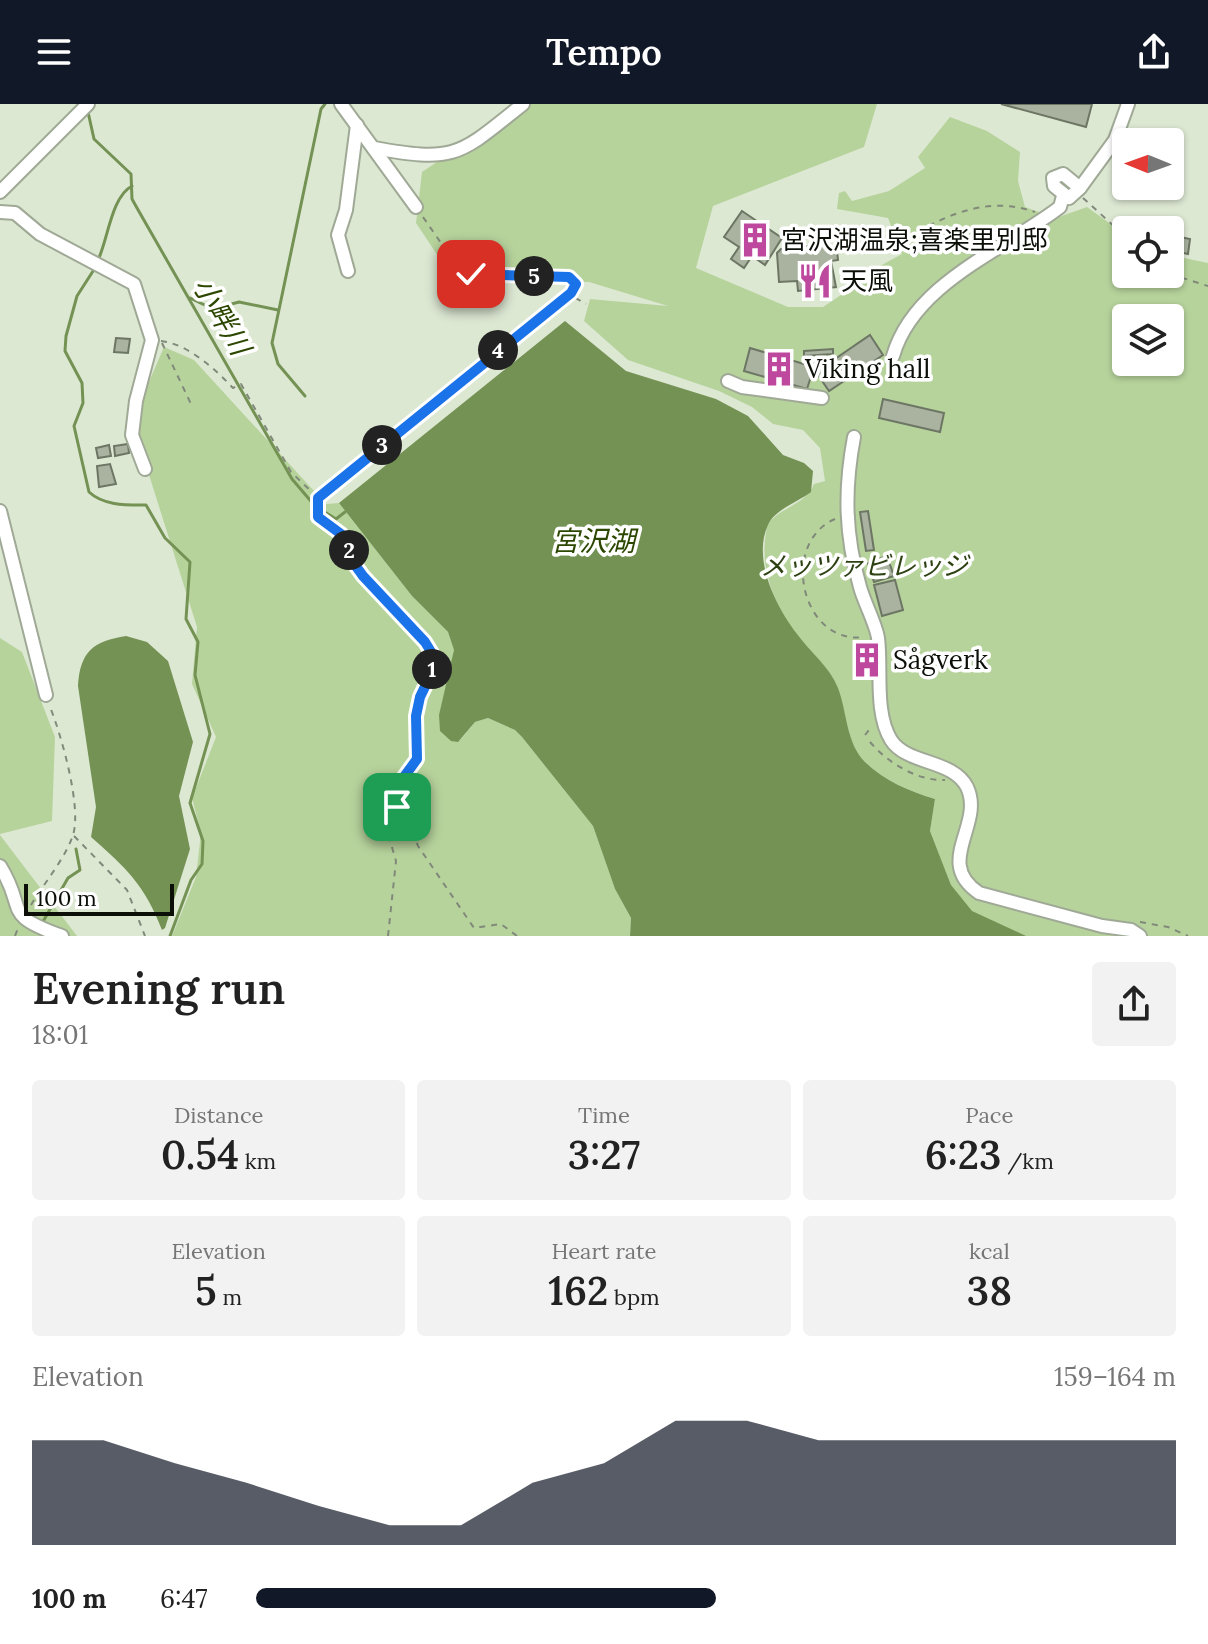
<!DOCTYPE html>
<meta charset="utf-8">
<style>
body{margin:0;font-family:Lora,"Noto Sans JP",serif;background:#f2f2f2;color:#222;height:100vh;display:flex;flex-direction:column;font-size:30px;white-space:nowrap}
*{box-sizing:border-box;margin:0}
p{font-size:26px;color:#767676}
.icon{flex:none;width:44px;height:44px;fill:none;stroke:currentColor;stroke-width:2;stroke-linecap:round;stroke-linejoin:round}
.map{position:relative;height:832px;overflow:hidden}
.drawer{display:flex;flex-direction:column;background:#fff;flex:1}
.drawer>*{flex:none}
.needle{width:52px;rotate:271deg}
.fabs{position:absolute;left:1112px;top:24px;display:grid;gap:16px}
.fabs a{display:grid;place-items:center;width:72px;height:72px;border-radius:8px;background:#fff;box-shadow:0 2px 6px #0004;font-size:40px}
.scale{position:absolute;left:24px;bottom:20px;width:150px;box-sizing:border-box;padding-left:8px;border:4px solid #0b0f08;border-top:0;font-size:22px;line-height:28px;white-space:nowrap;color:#0b0f08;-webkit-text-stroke:6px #fff;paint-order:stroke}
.pin{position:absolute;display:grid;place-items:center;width:68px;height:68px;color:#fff;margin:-34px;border-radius:16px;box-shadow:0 4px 12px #0006}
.km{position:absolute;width:40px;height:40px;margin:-20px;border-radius:50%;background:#222;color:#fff;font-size:22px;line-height:40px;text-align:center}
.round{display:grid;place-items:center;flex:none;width:84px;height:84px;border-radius:8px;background:#f2f2f2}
.head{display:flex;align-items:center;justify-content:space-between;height:136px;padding:0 32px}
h1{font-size:44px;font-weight:600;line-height:60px}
.metrics{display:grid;grid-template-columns:repeat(3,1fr);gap:12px;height:136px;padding:8px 32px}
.metrics div{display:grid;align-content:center;border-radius:8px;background:#f2f2f2;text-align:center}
.metrics b{font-size:40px;font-weight:600}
.metrics small{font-size:22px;font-weight:400}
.metrics p{font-size:22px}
.chart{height:224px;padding:16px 32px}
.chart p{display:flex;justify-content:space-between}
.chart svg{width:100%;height:144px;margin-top:8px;fill:#111827;opacity:.7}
ul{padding:0 32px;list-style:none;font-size:26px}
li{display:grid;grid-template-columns:128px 96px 1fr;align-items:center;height:60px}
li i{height:20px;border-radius:10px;background:#111827}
header{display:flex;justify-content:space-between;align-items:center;height:104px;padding:0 32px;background:#111827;color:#fff;font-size:36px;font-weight:600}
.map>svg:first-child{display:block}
</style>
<header><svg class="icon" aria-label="menu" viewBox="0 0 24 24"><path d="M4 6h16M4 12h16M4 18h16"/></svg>Tempo<svg class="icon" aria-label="share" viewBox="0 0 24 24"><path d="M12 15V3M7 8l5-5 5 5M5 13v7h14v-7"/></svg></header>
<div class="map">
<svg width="1208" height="832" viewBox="0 0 1208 832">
<rect width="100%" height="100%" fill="#dde8d3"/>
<g fill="#b7d39c" fill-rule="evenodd">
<path d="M 524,0 L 877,0 L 864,43 L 713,102 L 696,164 L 788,203 L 823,203 L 841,191 L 854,176 L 902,150 L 888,114 L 837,105 L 839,89 L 845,87 L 852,97 L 889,87 L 925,64 L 918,53 L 950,13 L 987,27 L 1020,48 L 1018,77 L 1025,103 L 1056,114 L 1087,103 L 1126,131 L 1126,170 L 1170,170 L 1170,151 L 1208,159 L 1208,832 L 900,832 L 951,781 L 930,727 L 935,695 C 910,687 885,677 865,658 C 846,639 847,607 837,583 C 828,562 810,548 796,530 C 773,499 757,459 768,420 C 780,403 806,401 814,380 L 825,377 L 820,344 L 803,326 L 773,320 L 752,303 L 719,287 L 628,256 L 584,217 L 590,195 L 668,202 L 589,178 L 456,179 L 416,119 L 422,68 ZM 1126,214 L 1170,214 L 1170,258 L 1126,258 Z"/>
<path d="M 164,243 L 194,256 L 326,400 L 339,399 L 412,492 L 448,528 L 454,546 L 451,569 L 461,635 L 475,618 L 488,614 L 515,626 L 522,633 L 593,722 L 615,785 L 631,814 L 630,832 L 172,832 L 196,773 L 201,729 L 192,694 L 216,633 L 192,580 L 197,523 L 132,317 Z"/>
<path d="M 0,534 L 22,548 L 55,633 L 52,717 L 0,730 Z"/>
<path d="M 0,731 L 77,832 L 0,832 Z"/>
</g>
<g fill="#749254">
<path d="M 565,217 L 626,267 L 716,295 L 748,312 L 783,351 L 804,359 L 813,367 L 811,388 C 798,398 774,406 768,421 C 752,455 776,503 797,530 C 810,548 829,562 838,584 C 847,607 846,639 865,658 C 885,677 909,687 935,695 L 930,727 L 951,781 L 972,807 L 1026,832 L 630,832 L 631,814 L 615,785 L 593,722 L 522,633 L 515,626 L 488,614 L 475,618 L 458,638 L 451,637 L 440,627 L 439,611 L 454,546 L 448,528 L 412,492 L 339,399 Z"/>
<path d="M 126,532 L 147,538 L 168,557 L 193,638 L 179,692 L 190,745 L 165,824 L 162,826 C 144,780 127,765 91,733 L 96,703 L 78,582 C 80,547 94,537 126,532 Z"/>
</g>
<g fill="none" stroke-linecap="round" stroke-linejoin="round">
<g stroke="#749254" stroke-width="3">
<path d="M 88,8 L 94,35 L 131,70 L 132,95 L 137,104 L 292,375 L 315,402 L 336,415 L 345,408"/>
<path d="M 98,156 C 108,136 111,93 132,82"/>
<path d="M 95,164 L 77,192 L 66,232 L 65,247 L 82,279 L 83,299 L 74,322 L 89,388 C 104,402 127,401 146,401 L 165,434 L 190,458 L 186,515 L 198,538 L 195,571 L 210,630 L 190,699 L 203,737 L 202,760 L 191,776 L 170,832"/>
<path d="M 190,194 L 213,205 L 239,198 L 278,206"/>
<path d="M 305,292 L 278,260 L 272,239 L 321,5 L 325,0"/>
<path d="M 41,821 L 68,774 L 80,766 L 76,745"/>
</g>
</g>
<g fill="#a9b39f" stroke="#6d7664" stroke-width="2">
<path d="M 1001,0 L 1092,0 L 1086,23 Z"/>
<path d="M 742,107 L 782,134 L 765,161 L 752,152 L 744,164 L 731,155 L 739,143 L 724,133 Z"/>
<path d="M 1170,131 L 1190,135 L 1188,150 L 1170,146 Z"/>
<path d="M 829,140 L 830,147 L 837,147 L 838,156 L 831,157 L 836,183 L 798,187 L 797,177 L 779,178 L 777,149 L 781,145 Z"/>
<path d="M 870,231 L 883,251 L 829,287 L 816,268 Z"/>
<path d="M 116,234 L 130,235 L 128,249 L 114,248 Z"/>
<path d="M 750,244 L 814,263 L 807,285 L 744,267 Z"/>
<path d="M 833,245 L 833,250 L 804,252 L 804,247 Z"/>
<path d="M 883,295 L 944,309 L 940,328 L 879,314 Z"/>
<path d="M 128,340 L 129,349 L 115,352 L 114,342 Z"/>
<path d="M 109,341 L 111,352 L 98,354 L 96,344 Z"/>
<path d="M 110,360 L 116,380 L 99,383 L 97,362 Z"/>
<path d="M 868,407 L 874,446 L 866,447 L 860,408 Z"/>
<path d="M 887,452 L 894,472 L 874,478 L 868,459 Z"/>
<path d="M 895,476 L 903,506 L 882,512 L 874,481 Z"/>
<path d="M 874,539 L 876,572 L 860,573 L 858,540 Z"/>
</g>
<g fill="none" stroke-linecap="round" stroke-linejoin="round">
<g stroke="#9fa996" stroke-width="16">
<g id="minor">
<path d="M 341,0 L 416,103"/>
<path d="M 374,44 C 457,59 459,51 523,0"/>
<path d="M 1063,70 L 1080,84 L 1069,94 L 1054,82 L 1053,74 Z"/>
<path d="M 1080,84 L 1115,36 L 1128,0"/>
<path d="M 0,88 L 88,0"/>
<path d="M 0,108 L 15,109 L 40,130 L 134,180 L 152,236 L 136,297 L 132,331 L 145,365"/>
<path d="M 348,167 L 338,131 L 346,106 L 357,21"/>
<path d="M 893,252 C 914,179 1004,146 1060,103 L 1063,92"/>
<path d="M 728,277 L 742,283 L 822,294"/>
<path d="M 854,333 C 844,386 845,431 860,483 C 864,498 876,520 878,534 C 882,565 874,608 891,636 C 907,661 953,655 967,683 C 985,721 933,758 979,789 L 1102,822 L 1131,826 L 1140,832"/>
<path d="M 0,407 L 46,591"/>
<path d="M 0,762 C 28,807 0,810 62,832"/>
</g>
</g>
<g stroke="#81897a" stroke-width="2" stroke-dasharray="6 6" stroke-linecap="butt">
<path d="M 1083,94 L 1126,133"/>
<path d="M 423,113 L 459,165 L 471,170 L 569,173 L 576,180 L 571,188"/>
<path d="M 897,139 C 941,114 984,90 1035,108"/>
<path d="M 1170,170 L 1208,182"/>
<path d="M 161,237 C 188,240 215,265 233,284 L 241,280 L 291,368 L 317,393"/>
<path d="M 162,239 L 191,300"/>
<path d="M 835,415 C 779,439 801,542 865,533"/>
<path d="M 865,631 L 872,622"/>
<path d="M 870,638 C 888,659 917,677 945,676"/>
<path d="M 74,732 L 127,786 L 145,832"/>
<path d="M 31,801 C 44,779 65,755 73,731 C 82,703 61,630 50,603"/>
<path d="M 1140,818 L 1168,823 L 1188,832"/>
<path d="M 15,832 L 18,824"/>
<path d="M 388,832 L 396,757 L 389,733 L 397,703 L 393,688 L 417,655"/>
<path d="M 517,832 L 501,820 L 474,824 L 418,742 L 413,728 L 416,612 L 420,593 L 432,568 L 433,551 L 425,538 L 363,472 L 350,454 L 348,439 L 341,430 L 318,413 L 318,394 L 567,189 L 586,200"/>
</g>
<use href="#minor" stroke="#fff" stroke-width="12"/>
</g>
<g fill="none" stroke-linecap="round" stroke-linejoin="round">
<g stroke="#fff" stroke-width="16">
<path id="route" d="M 397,703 L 393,688 L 417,655 L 416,612 L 420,593 L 432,568 L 433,551 L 425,538 L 363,472 L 350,454 L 348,439 L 341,430 L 318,413 L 318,394 L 571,189 L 576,180 L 569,173 L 471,170"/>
</g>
<use href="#route" stroke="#1a73e8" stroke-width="10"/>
</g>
<defs>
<g id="building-bare" transform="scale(2.76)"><path d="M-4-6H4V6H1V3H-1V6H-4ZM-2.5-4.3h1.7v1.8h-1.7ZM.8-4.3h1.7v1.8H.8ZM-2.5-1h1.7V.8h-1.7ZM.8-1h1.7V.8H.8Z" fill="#be489e" stroke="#fff" stroke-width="2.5" paint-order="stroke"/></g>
<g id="restaurant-bare" transform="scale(2.76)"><path d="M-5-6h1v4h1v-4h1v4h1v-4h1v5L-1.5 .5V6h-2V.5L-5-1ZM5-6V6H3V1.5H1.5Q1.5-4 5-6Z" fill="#be489e" stroke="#fff" stroke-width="2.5" paint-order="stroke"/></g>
</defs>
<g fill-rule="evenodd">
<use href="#building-bare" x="755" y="136"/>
<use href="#restaurant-bare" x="815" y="177"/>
<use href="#building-bare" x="779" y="265"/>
<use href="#building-bare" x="867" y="556"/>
</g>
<g text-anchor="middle" stroke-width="7" stroke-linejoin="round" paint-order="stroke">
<g font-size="26" fill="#0b0f08" stroke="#fff" text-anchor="start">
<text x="781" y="145">宮沢湖温泉;喜楽里別邸</text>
<text x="841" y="186">天風</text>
<text x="805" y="274">Viking hall</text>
<text x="893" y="565">Sågverk</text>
</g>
<g font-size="26" font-style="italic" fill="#2d4113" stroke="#fff">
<text x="864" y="471">メッツァビレッジ</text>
</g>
<g font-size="28" font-style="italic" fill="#2c4700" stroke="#fff">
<text transform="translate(222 212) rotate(60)" y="10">小畔川</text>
<text x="593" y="447">宮沢湖</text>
</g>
</g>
</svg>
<div class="fabs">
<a><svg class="needle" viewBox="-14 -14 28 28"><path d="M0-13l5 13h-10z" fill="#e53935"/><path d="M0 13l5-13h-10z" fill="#767676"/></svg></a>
<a><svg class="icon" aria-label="locate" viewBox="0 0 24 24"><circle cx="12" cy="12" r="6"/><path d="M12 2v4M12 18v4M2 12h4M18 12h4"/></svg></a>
<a><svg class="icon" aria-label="layers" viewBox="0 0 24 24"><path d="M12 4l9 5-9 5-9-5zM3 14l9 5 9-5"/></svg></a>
</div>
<div class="scale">100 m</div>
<div class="pin" style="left:397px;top:703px;background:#1e9e55"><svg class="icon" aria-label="arrive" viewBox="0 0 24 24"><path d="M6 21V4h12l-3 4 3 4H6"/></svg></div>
<div class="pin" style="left:471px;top:170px;background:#d93025"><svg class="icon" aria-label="check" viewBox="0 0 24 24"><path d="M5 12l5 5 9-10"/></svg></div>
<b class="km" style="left:432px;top:565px">1</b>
<b class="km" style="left:349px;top:446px">2</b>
<b class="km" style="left:382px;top:341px">3</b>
<b class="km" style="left:498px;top:246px">4</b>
<b class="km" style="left:534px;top:172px">5</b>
</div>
<section class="drawer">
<div class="head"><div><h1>Evening run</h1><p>18:01</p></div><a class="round"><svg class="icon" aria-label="share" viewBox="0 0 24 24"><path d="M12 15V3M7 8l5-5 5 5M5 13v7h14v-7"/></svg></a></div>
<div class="metrics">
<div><p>Distance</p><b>0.54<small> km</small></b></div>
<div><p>Time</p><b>3:27</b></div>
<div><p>Pace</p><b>6:23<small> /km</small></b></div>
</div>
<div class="metrics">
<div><p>Elevation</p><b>5<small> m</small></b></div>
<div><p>Heart rate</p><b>162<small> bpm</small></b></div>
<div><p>kcal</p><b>38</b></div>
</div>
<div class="chart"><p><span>Elevation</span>159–164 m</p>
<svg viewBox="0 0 160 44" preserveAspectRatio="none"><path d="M0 44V12L10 12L20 19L30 25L40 32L50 38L60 38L70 25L80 19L90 6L100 6L110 12L120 12L130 12L140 12L150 12L160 12V44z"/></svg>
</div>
<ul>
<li><b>100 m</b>6:47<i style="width:50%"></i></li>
</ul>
</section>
